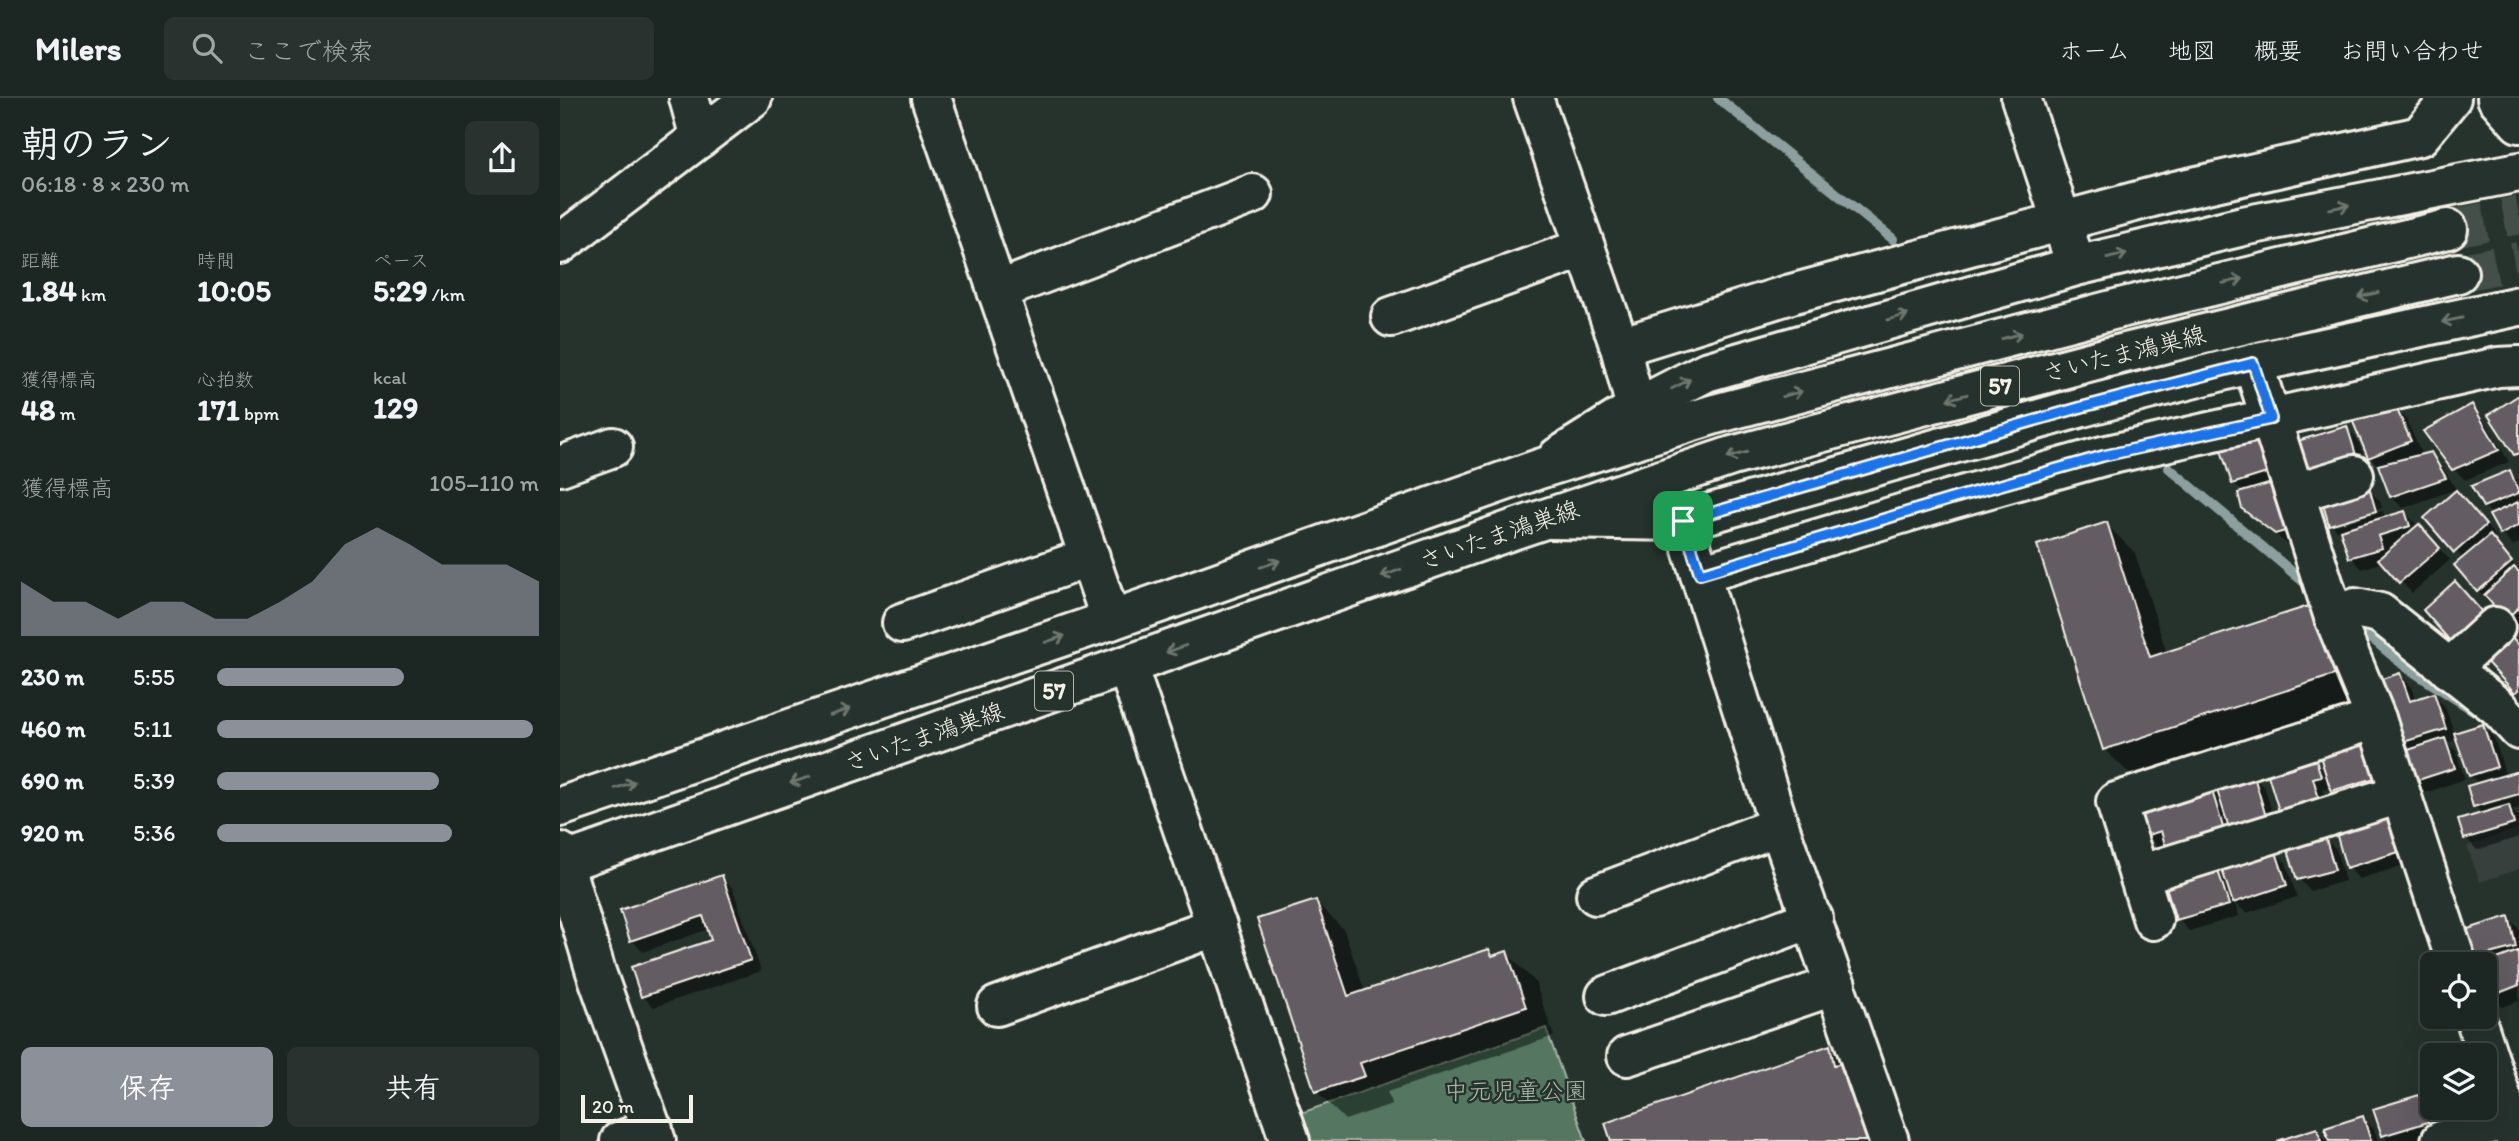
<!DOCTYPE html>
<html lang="ja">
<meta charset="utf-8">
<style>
body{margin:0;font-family:Itim,"Klee One",sans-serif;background:#29322f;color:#f1f3f6;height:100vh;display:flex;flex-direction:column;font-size:26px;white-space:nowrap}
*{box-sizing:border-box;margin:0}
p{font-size:23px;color:#a0a5a5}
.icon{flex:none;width:38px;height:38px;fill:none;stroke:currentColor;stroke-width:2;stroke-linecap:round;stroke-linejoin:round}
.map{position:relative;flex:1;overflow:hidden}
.sheet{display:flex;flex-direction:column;background:#1c2622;width:560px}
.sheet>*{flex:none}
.fabs{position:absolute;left:1860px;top:854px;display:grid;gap:14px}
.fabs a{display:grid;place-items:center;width:77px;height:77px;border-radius:10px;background:#1c2622;box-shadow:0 7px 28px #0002,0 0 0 2px #3a4340;font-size:35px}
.scale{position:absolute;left:21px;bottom:18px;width:112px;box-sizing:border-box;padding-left:7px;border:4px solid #f4f1e8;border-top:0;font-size:19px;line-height:24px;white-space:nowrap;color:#f4f1e8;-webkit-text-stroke:5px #26332d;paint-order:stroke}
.pin{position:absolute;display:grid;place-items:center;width:60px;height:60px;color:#fff;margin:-30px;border-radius:14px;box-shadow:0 4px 10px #0006}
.round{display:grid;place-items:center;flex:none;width:74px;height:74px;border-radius:10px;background:#29322f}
.headline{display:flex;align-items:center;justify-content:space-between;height:119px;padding:0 21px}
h1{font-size:38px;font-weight:700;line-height:52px}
.stats{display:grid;grid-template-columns:repeat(3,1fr);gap:10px;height:119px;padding:7px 21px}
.stats div{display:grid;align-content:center}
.stats b{font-size:30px;font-weight:700}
.stats small{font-size:19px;font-weight:400}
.stats p{font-size:19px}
.chart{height:196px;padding:14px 21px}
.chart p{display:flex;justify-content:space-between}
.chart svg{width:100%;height:126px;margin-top:7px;fill:#8c9099;opacity:.7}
.button{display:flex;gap:14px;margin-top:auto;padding:14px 21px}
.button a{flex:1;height:80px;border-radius:10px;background:#8c9099;color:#fff;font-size:28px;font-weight:700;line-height:80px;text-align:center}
.button a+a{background:#29322f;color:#f1f3f6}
ul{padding:0 21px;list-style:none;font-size:23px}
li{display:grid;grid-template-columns:112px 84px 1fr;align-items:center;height:52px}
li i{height:18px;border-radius:9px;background:#8c9099}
header{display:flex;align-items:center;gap:42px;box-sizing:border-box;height:98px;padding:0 35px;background:#1c2622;border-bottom:2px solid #3a4340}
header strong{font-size:33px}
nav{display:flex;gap:38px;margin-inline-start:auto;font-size:24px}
.search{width:490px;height:63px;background:#29322f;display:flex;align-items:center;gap:18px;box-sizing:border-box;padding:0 24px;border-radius:10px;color:#a0a5a5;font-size:26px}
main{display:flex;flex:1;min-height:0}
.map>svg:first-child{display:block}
</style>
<header>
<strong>Milers</strong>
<div class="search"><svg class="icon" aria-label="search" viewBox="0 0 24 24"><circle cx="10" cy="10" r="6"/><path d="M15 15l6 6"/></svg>ここで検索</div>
<nav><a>ホーム</a><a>地図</a><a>概要</a><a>お問い合わせ</a></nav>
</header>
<main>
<section class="sheet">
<div class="headline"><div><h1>朝のラン</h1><p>06:18 · 8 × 230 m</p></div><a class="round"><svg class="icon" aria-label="share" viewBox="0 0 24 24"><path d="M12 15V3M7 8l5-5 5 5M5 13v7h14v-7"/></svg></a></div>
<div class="stats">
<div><p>距離</p><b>1.84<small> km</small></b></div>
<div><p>時間</p><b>10:05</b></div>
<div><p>ペース</p><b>5:29<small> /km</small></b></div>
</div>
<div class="stats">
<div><p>獲得標高</p><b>48<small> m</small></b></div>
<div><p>心拍数</p><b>171<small> bpm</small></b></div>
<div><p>kcal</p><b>129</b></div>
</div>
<div class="chart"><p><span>獲得標高</span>105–110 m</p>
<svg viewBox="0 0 160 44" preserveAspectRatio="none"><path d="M0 44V25L10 32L20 32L30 38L40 32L50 32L60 38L70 38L80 32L90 25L100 12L110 6L120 12L130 19L140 19L150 19L160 25V44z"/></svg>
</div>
<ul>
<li><b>230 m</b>5:55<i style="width:58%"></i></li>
<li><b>460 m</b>5:11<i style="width:98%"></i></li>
<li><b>690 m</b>5:39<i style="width:69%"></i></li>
<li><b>920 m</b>5:36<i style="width:73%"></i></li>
</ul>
<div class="button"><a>保存</a><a>共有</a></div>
</section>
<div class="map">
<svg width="1959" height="1043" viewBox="0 0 1959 1043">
<rect width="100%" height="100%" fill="#26332d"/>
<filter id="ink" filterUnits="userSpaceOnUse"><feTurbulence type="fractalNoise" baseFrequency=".0143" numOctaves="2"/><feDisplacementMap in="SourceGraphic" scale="14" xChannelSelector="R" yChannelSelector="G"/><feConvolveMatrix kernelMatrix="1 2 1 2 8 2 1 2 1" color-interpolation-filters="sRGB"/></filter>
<g filter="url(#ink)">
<path fill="#383f3d" d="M 1959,730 L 1959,771 L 1920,784 L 1907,748 Z"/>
<path fill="#547660" stroke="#a4b4a4" stroke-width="2" d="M 986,930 L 1026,1043 L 744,1043 L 735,1017 Z"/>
<g fill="#0007">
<path d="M 1912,308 L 1923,320 L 1949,364 L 1905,382 L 1893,370 Z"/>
<path d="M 1834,309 L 1846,321 L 1861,355 L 1852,358 L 1853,361 L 1870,356 L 1882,368 L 1896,391 L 1843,410 L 1831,399 L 1822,371 L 1810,359 L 1792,318 Z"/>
<path d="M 1787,330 L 1798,342 L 1807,371 L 1736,346 Z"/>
<path d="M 1699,343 L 1742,443 L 1728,447 L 1684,410 L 1684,395 L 1674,385 Z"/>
<path d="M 1950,374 L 1959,384 L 1959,445 L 1953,448 L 1942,436 L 1933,417 L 1924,408 Z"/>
<path d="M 1808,391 L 1820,403 L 1822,410 L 1776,424 L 1776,427 L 1823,413 L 1825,420 L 1845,414 L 1890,462 L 1852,495 L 1823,464 L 1802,471 L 1791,459 L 1783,438 L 1771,426 L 1764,404 Z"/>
<path d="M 1908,406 L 1936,439 L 1933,443 L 1959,472 L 1959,532 L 1932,503 L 1929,505 L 1918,493 L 1904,461 L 1896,453 Z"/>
<path d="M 1546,426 L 1575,455 L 1607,556 L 1757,507 L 1808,604 L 1573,679 L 1544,651 Z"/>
<path d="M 1840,577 L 1852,589 L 1856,603 L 1874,597 L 1885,609 L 1895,637 L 1922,628 L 1934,640 L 1946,678 L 1957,675 L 1959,677 L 1959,710 L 1952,712 L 1959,719 L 1959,739 L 1917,752 L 1906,740 L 1923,716 L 1915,708 L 1919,686 L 1910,677 L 1898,641 L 1887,645 L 1896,653 L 1905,681 L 1865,695 L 1854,683 L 1850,653 L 1842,645 Z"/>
<path d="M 1803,642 L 1826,691 L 1784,704 L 1771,689 L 1763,692 L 1770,715 L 1733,727 L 1756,664 L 1767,676 Z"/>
<path d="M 1692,677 L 1704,688 L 1718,733 L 1598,748 L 1587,737 L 1650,688 L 1661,699 Z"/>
<path d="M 1830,717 L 1852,765 L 1799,781 L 1788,769 Z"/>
<path d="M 1764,740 L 1776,751 L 1785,783 L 1750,793 L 1739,781 Z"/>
<path d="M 1714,753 L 1726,765 L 1737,799 L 1686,815 L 1675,805 L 1679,818 L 1629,833 L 1618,821 L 1657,771 L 1667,781 Z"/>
<path d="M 162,779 L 173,791 L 201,873 L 94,909 L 82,898 L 153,844 L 149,831 L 83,854 L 72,842 Z"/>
<path d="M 756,804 L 784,832 L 805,894 L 929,853 L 934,859 L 947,855 L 975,884 L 994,938 L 827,994 L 832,1006 L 785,1022 L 756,993 Z"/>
<path d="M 1948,820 L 1959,830 L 1959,903 L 1942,909 L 1930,898 L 1925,866 L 1915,859 Z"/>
<path d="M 1269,949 L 1286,966 L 1053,1043 Z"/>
<path d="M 1859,999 L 1870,1010 L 1878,1035 L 1854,1043 L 1829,1043 L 1823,1037 Z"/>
<path d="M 1874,1010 L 1925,1010 L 1938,1019 L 1889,1033 L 1875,1020 Z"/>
<path d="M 1802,1020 L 1814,1031 L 1818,1043 L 1771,1043 Z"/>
<path d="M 1756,1032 L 1767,1043 L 1723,1043 Z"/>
</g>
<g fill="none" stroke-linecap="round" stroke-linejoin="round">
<g stroke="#8d9f9f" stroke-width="10">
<path d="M 1158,0 L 1333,141"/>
<path d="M 1609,370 L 1751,490"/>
<path d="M 1791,523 L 1846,569 L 1916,614"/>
</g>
</g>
<g fill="#635b63" stroke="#f4f1e8" stroke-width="2">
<path d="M 1959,297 L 1959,355 L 1954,357 L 1928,317 Z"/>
<path d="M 1912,306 L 1939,352 L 1892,372 L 1863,333 Z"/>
<path d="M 1835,307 L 1851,343 L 1808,360 L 1790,317 Z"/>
<path d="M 1787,328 L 1797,360 L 1744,376 L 1734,344 Z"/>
<path d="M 1699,341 L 1710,374 L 1672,386 L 1661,352 Z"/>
<path d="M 1871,354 L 1886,380 L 1830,399 L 1818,367 Z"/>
<path d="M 1950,372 L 1959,395 L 1923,409 L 1911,388 Z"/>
<path d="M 1712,385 L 1732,431 L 1715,436 L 1682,411 L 1678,395 Z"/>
<path d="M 1809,389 L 1816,413 L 1769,427 L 1762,403 Z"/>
<path d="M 1896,392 L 1926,427 L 1894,455 L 1864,420 Z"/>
<path d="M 1958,404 L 1959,427 L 1940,437 L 1929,417 Z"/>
<path d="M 1845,413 L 1850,428 L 1818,438 L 1822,450 L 1789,460 L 1780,432 Z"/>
<path d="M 1547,424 L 1590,559 L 1758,505 L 1780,575 L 1543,652 L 1477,447 Z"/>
<path d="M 1859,426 L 1880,450 L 1839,485 L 1818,461 Z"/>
<path d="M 1930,437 L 1952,464 L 1917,494 L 1894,467 Z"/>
<path d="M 1954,469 L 1959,474 L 1959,509 L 1946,521 L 1924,497 Z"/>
<path d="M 1895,483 L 1930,523 L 1897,551 L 1863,512 Z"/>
<path d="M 1950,537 L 1959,547 L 1959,592 L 1955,595 L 1924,561 Z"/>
<path d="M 1840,575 L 1850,603 L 1874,595 L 1886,631 L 1840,645 L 1819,582 Z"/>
<path d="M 1923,626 L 1937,669 L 1909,678 L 1894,635 Z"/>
<path d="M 1885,640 L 1895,670 L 1852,684 L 1842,654 Z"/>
<path d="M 1803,641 L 1815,680 L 1771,693 L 1759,655 Z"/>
<path d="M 1756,662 L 1761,678 L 1753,680 L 1760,704 L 1720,716 L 1708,677 Z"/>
<path d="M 1958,673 L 1959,696 L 1913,709 L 1907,688 Z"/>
<path d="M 1693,675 L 1707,722 L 1670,733 L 1655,686 Z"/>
<path d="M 1650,686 L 1666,739 L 1608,757 L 1601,733 L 1585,738 L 1576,709 Z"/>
<path d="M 1949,707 L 1954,726 L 1904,741 L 1898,722 Z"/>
<path d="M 1830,715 L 1842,753 L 1786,770 L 1775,731 Z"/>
<path d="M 1765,738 L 1775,772 L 1737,782 L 1727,749 Z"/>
<path d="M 1715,751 L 1727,787 L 1673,805 L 1661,769 Z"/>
<path d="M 1657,769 L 1669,807 L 1616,822 L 1605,785 Z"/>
<path d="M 162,777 L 191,862 L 81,899 L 71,869 L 151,842 L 143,818 L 70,843 L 60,812 Z"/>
<path d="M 756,802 L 788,898 L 929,851 L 932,858 L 947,853 L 966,909 L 800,965 L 805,978 L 755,994 L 697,821 Z"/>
<path d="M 1949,818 L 1956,849 L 1914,860 L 1905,832 Z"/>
<path d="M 1958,853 L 1959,887 L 1929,899 L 1925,890 L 1924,866 Z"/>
<path d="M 1270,947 L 1274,967 L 1295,962 L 1322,1043 L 1051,1043 L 1045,1025 Z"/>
<path d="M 1872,991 L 1872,1010 L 1920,1010 L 1876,1023 L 1867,992 Z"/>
<path d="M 1859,997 L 1868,1024 L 1822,1038 L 1813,1011 Z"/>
<path d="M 1803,1018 L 1811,1043 L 1769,1043 L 1765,1030 Z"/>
<path d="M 1757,1030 L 1761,1043 L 1717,1043 Z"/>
</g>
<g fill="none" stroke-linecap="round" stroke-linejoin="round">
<g stroke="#455049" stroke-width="38" stroke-dasharray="38 19" stroke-linecap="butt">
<path d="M 1888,131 L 1959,117"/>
<path d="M 1898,175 L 1959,163"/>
</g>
<g stroke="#f4f1e8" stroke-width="44">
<g id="minor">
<path d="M 129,0 L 140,40"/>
<path d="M 371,0 L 551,522"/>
<path d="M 973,0 L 1060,249 L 1076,310"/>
<path d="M 1461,0 L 1510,149"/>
<path d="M 1937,0 L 1959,25"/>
<path d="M 0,146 L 192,0"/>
<path d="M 437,193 L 693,96"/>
<path d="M 831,219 L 1024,150"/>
<path d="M 1060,249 L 1231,196 L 1615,93 L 1860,38 L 1891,0"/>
<path d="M 1693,265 L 1774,519 L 1816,621 L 1897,866"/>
<path d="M 998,359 L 1076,310 L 1146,274 L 1516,168 L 1683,128 L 1959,74"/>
<path d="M 0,368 L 53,349"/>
<path d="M 1735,395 L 1794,377"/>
<path d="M 991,421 L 1123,423 L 1522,309 L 1693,265 L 1959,208"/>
<path d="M 1132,451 L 1219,728 L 1329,1043"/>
<path d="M 1140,476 L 1391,401 L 1543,358 L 1938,269 L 1959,268"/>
<path d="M 1774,519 L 1795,510 L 1820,515 L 1938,609 L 1959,632"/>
<path d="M 342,525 L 530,459"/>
<path d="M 567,568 L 730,1043"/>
<path d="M 1889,571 L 1935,529"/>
<path d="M 0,754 L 36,874 L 96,1043"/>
<path d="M 1579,777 L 1840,696"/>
<path d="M 1036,797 L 1219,728"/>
<path d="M 1593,822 L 1556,704 L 1816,621"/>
<path d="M 1046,898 L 1253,820"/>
<path d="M 437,908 L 657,828"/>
<path d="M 1915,919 L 1956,1043"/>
<path d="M 1067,958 L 1276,887"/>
<path d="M 60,1043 L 93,1031"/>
<path d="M 1881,1043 L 1948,1020"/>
</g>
</g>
<g stroke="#f4f1e8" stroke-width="44">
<g id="major">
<path d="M 0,709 L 551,522 L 979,371 L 1155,316 L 1560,210 L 1888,131"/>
<path d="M 0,766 L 952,432 L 1172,358 L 1540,261 L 1898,175"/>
</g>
</g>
<use href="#minor" stroke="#26332d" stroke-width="38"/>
<use href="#major" stroke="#26332d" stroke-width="38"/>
</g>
<defs><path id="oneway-shaft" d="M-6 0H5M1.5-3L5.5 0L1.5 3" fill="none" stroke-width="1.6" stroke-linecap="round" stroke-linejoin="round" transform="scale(1.75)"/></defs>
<g stroke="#6e766e">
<use href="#oneway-shaft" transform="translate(1779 109) rotate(-11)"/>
<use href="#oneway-shaft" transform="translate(1557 158) rotate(-14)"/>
<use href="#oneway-shaft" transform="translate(1673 183) rotate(-13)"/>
<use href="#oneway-shaft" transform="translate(1808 197) rotate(166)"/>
<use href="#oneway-shaft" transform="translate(1338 219) rotate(-16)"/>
<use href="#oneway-shaft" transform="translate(1892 222) rotate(168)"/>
<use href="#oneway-shaft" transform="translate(1452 238) rotate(-15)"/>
<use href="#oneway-shaft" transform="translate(1121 286) rotate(-27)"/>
<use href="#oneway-shaft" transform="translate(1232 296) rotate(-15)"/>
<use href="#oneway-shaft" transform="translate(1397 299) rotate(165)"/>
<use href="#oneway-shaft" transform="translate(1177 357) rotate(164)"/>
<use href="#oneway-shaft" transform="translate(710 466) rotate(-19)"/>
<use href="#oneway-shaft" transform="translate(831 475) rotate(160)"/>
<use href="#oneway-shaft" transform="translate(495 541) rotate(-19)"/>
<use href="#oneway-shaft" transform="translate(616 551) rotate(160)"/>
<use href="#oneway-shaft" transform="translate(280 614) rotate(-19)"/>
<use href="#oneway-shaft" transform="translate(240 682) rotate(161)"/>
<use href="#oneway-shaft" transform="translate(65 687) rotate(-19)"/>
</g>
</g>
<g fill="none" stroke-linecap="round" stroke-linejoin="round" filter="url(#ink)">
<g stroke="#fff" stroke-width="14">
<path id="route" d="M 1693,265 L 1711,321 L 1543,358 L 1391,401 L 1140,476 L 1123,423 L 1522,309 Z"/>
</g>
<use href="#route" stroke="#1a73e8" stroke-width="9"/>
</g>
<g text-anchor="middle" stroke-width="5" stroke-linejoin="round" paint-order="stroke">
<g fill="#26332d" stroke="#b6b8b0" stroke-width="2">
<rect x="1421" y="268.5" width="38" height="39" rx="5"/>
<rect x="475" y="573.5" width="38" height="39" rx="5"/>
</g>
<g font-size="23" font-weight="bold" fill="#f4f1e8">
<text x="1440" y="296">57</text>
<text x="494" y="601">57</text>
</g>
<g font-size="24" fill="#f4f1e8" stroke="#26332d">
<text transform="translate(1564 256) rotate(-14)" y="8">さいたま鴻巣線</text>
<text transform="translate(939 437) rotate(-19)" y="8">さいたま鴻巣線</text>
<text transform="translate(364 639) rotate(-19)" y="8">さいたま鴻巣線</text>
</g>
<g font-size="24" fill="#acbaab" stroke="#26332d">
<text x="956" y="1001">中元児童公園</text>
</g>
</g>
</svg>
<div class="fabs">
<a><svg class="icon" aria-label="locate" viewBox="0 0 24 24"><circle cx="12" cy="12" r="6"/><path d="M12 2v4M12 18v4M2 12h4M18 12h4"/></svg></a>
<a><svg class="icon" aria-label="layers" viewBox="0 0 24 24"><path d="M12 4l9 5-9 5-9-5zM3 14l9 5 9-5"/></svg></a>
</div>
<div class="scale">20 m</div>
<div class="pin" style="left:1123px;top:423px;background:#1e9e55"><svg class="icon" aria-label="arrive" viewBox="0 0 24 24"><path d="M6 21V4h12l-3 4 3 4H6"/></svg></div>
</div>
</main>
